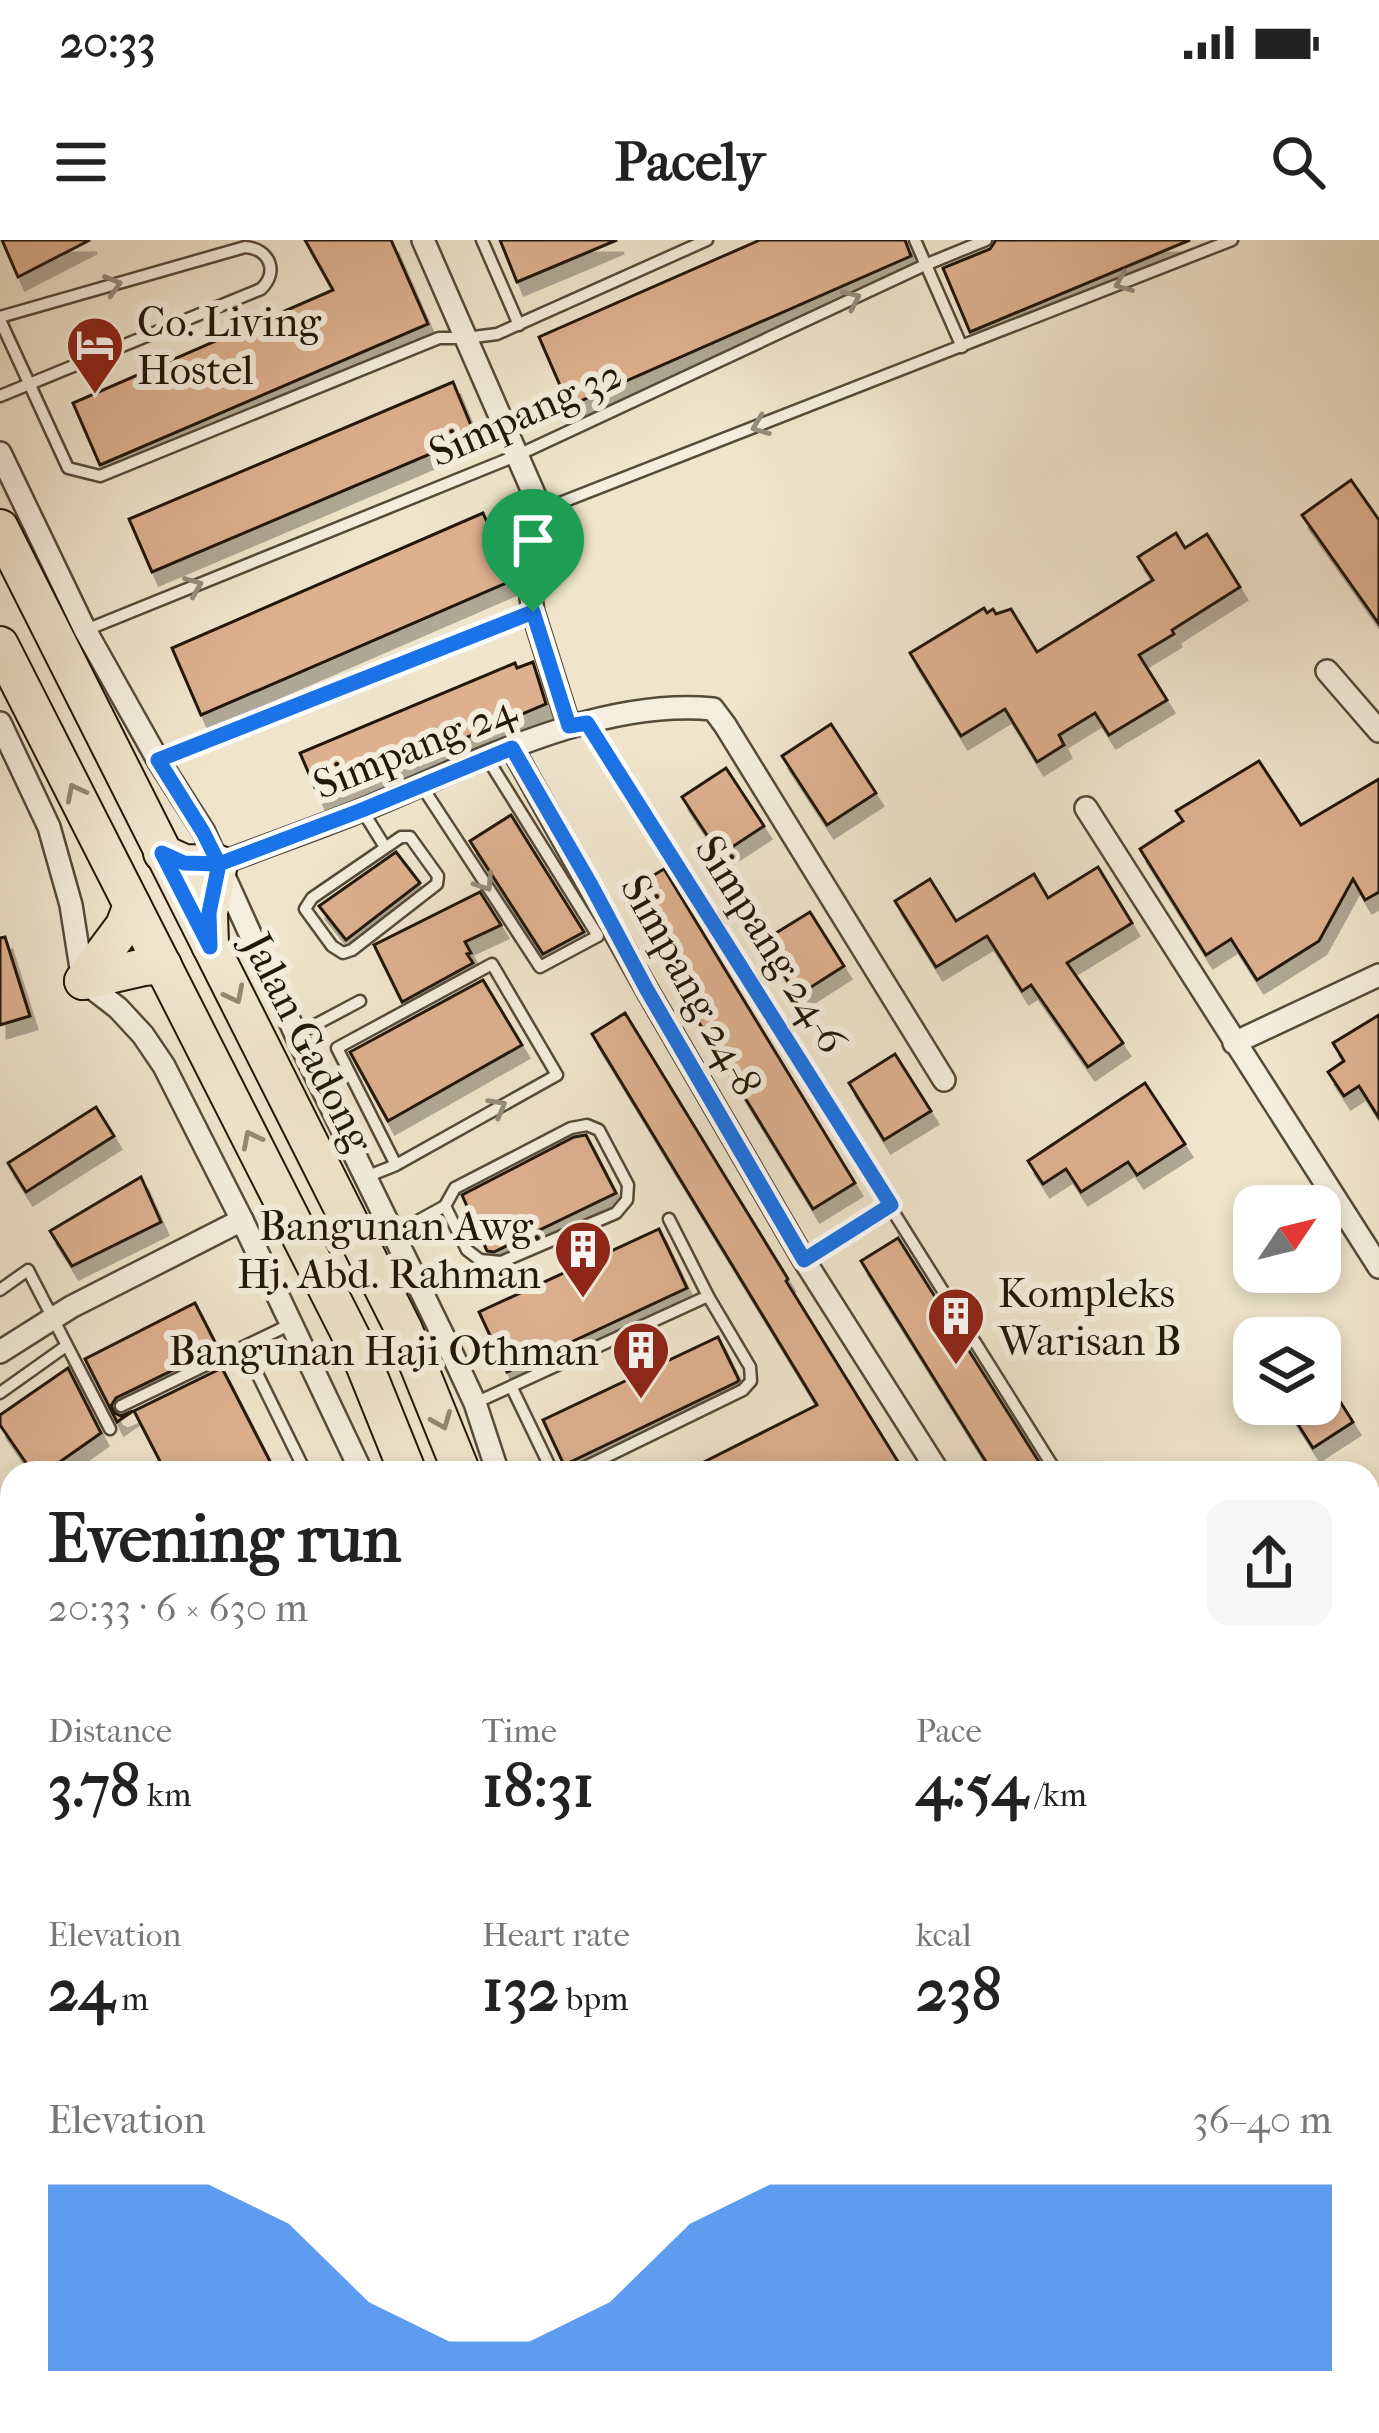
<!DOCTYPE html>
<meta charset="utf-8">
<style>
body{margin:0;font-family:"IM FELL French Canon",serif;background:#f6f6f6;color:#222;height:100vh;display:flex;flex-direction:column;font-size:45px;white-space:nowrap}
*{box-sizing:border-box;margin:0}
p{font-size:39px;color:#767676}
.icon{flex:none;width:66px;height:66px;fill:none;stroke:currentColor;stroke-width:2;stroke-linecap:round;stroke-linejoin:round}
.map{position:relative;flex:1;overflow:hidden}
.side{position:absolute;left:0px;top:1221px;width:1380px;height:972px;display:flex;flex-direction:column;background:#fff;border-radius:36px 36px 0 0;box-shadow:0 6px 18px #0003}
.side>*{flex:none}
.needle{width:78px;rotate:55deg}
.buttons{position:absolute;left:1233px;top:945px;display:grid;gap:24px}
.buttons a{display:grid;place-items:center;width:108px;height:108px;border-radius:24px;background:#fff;box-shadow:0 6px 18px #0003;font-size:60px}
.pin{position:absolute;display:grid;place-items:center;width:102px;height:102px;color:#fff;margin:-123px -51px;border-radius:50% 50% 50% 0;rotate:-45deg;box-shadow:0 0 12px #0007}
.pin .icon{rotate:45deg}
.round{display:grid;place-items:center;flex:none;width:126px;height:126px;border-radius:24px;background:#f6f6f6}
.head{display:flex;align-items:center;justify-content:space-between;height:204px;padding:0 48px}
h1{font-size:66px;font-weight:800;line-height:90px}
.figures{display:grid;grid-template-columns:repeat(3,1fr);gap:18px;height:204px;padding:12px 48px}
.figures div{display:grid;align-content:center}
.figures b{font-size:60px;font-weight:800}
.figures small{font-size:33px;font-weight:400}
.figures p{font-size:33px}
.chart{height:336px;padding:24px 48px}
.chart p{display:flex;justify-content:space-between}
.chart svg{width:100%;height:216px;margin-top:12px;fill:#1a73e8;opacity:.7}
.status{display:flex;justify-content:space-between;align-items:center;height:84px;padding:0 60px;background:#fff;direction:ltr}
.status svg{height:33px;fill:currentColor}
header{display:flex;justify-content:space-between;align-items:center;height:156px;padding:0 48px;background:#fff;font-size:54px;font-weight:800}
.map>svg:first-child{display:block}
</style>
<div class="status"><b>20:33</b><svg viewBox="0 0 49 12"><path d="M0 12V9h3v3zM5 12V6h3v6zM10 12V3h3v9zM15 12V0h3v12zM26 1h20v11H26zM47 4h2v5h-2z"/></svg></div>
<header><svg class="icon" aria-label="menu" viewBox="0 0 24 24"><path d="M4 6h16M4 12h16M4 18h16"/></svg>Pacely<svg class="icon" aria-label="search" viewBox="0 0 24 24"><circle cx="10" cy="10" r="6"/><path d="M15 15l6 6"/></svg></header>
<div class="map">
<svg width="1379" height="2193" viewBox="0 0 1379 2193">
<defs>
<filter id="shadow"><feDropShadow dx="7" dy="13" stdDeviation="0" flood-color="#0004"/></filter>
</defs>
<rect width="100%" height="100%" fill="#f0e5cc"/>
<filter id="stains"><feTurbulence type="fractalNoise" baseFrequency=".00167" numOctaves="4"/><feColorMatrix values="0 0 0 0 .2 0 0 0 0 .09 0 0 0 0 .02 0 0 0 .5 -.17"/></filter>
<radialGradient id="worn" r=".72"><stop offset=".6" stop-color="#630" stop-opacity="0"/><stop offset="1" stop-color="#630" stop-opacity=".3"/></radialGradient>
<path fill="#c0c293" stroke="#716c4e" stroke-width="3" d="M 1379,2058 L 1379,2193 L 1116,2193 L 1099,2181 L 1368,2181 L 1368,2060 Z"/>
<g fill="#9cbdbe" stroke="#6b7b75" stroke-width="3">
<path d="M 12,1838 L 12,2181 L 35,2181 L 26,2193 L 0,2193 L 0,1848 Z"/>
<path d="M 863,2181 L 1098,2181 L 1116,2193 L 880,2193 Z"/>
</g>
<g fill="#ddb08f" stroke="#221708" stroke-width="3" filter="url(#shadow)">
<path d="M 2,0 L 90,0 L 18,37 Z"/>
<path d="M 305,0 L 391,0 L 428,84 L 100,225 L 73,163 L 333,50 Z"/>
<path d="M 500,0 L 617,0 L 517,42 Z"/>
<path d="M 760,0 L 905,0 L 911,16 L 569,166 L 539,97 Z"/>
<path d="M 996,0 L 1190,0 L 970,92 L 943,28 L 990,9 Z"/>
<path d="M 453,142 L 475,195 L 152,332 L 129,279 Z"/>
<path d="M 1351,240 L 1379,280 L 1379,384 L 1302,275 Z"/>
<path d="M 483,273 L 513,340 L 201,475 L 172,408 Z"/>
<path d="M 1176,293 L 1185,308 L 1207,294 L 1240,347 L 1172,390 L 1174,394 L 1139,415 L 1167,460 L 1109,495 L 1095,473 L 1059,495 L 1064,505 L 1037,522 L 1005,469 L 961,496 L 910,413 L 984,368 L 987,373 L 993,369 L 996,374 L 1011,369 L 1037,412 L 1153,340 L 1138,317 Z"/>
<path d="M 533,422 L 546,464 L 320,559 L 300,513 L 515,423 L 517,428 Z"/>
<path d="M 831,484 L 876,553 L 827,585 L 782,516 Z"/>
<path d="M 1259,521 L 1301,585 L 1379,539 L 1379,652 L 1365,660 L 1353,639 L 1319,701 L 1257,740 L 1231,699 L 1206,715 L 1140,609 L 1183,581 L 1176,571 Z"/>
<path d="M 726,528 L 764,586 L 720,615 L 682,557 Z"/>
<path d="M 511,575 L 584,692 L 543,714 L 470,601 Z"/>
<path d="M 396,612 L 420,643 L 346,700 L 319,666 Z"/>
<path d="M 1098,627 L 1132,683 L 1067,723 L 1123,803 L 1088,827 L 1031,745 L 1022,751 L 987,696 L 936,727 L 895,661 L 930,639 L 956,681 L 1034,634 L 1048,658 Z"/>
<path d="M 664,629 L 855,943 L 813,969 L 621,655 Z"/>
<path d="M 480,652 L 501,685 L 465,702 L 471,713 L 467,714 L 473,723 L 402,762 L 374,705 Z"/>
<path d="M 810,672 L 844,726 L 797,756 L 763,701 Z"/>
<path d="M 5,697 L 30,776 L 0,785 L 0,698 Z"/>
<path d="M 483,740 L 522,805 L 388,881 L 350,812 Z"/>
<path d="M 625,773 L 788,1039 L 786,1041 L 905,1233 L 682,1233 L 817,1165 L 592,794 Z"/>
<path d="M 1379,775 L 1379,878 L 1359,846 L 1344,856 L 1328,832 L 1344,821 L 1333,803 Z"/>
<path d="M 895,814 L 931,871 L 884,900 L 849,843 Z"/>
<path d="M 1145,843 L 1185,904 L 1137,935 L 1128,922 L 1081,952 L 1066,929 L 1043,944 L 1028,921 Z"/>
<path d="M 96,867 L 114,896 L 26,952 L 8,923 Z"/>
<path d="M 586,895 L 616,953 L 494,1012 L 487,1011 L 462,955 L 574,897 Z"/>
<path d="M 141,937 L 161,982 L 72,1026 L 50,991 Z"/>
<path d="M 659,989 L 687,1048 L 507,1132 L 479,1072 Z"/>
<path d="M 898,998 L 1046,1233 L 993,1233 L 861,1021 Z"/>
<path d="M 195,1063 L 218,1108 L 116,1158 L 111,1166 L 115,1173 L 121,1176 L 133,1171 L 117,1182 L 85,1119 Z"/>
<path d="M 718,1097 L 739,1140 L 737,1142 L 564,1225 L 543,1180 Z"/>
<path d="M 68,1128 L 101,1193 L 44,1233 L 33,1233 L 0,1185 L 0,1175 Z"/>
<path d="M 222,1128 L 276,1233 L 166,1233 L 134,1171 Z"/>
<path d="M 1320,1130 L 1353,1182 L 1313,1208 L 1285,1164 L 1320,1164 Z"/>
</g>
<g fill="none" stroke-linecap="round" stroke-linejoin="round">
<g stroke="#564a39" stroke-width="15">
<g id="service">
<path d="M 482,0 L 519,85"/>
<path d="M 915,0 L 962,107"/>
<path d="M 0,77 L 245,7 C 270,9 279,32 261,49 L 0,156"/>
<path d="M 0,80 L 68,228 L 100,236 L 439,98 L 466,98 L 497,94 L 707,0"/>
<path d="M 542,270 L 1232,0"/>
<path d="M 86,390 L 518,215 L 925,25 L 986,0"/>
<path d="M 587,483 L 1057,1233"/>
<path d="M 158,520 L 533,372"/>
<path d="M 421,545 L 540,727 L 598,696 L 487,518"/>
<path d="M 362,570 L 385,607"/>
<path d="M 401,597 L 410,597 L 438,636 L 437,644 L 352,710 L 343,713 L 332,706 L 305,669 L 312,658 Z"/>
<path d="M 296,795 L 360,761"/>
<path d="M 587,885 L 599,890 L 628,945 L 627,960 L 616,973 L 501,1022 L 480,1020 L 467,1010 L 445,966 L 455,948 L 571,888 Z"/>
<path d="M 366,937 L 396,925 L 557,835 L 492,724 L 337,808 L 396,925"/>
<path d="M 394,994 L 445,966"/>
<path d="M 804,1020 L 891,965"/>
<path d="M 0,1050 L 28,1030 L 110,1189"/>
<path d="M 244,1107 L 306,1233"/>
<path d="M 512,1148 L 553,1233"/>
<path d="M 0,1153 L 66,1106"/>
<path d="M 475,1163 L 708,1056"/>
<path d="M 121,1166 L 291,1084"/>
<path d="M 573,1233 L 743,1150 L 751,1141 L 750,1127 L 708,1056 L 669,979"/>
<path d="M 0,1438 L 12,1432"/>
<path d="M 578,2181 L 586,2193"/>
</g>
</g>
<g stroke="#564a39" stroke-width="26">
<g id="minor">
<path d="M 423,0 L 541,270 L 530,292 L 525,314 L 533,372 L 569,486"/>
<path d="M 0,213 L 85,390 L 158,520 L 204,592 L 296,795 L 455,1120 L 475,1163 L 498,1233"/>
<path d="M 1327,431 L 1379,491"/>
<path d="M 0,483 L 49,587 L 71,665 L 83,741 L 118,768 L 143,795 L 164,826 L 242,980 L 362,1233"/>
<path d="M 512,508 L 647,750 L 804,1020 L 939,1233"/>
<path d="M 1086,568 L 1379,1027"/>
<path d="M 219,624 C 268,605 318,588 367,568 C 472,525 596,458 713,469 L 725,485 L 944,840"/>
<path d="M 1234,803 L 1379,735"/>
<path d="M 0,1112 L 71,1067 L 242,980"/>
<path d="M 1368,1339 L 1379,1334"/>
<path d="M 0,1537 L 12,1532"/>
<path d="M 514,2181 L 521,2187 L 546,2191"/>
</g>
</g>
<g stroke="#221708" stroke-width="40">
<g id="primary">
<path d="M 0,288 L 404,1090 L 462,1233"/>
<path d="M 0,405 L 360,1114 L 408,1233"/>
<path d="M 162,613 L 184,623 L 219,624 L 209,673 L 210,705"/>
<path d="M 83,741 L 124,686 L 132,665"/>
<path d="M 83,741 L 144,727 L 163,725"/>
<path d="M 546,2193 L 546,2181"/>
<path d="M 619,2193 L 620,2181"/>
</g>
</g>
<use href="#service" stroke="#f5eede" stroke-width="10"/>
<use href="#minor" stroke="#f5eede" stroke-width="21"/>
<use href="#primary" stroke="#f0e5cc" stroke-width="36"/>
</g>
<defs><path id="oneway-chevron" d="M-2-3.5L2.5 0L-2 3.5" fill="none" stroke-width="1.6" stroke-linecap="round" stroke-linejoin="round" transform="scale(3)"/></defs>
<g stroke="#968d7e">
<use href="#oneway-chevron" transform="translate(1123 43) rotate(158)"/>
<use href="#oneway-chevron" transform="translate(113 45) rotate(-16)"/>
<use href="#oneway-chevron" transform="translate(852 59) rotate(-25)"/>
<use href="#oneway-chevron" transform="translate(760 186) rotate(159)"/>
<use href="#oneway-chevron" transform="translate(194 346) rotate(-22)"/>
<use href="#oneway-chevron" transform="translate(485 643) rotate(57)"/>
<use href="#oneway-chevron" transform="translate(498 867) rotate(-29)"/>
</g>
<g stroke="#938874">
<use href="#oneway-chevron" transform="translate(75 552) rotate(-117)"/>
<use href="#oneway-chevron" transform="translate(235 755) rotate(63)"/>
<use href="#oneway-chevron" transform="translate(251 899) rotate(-117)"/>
<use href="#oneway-chevron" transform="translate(442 1181) rotate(68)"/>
</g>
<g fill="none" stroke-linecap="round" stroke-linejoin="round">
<g stroke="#fff" stroke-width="24">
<path id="route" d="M 533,372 L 158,520 L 203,592 L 219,624 L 209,673 L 210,707 L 162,613 L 184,623 L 219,624 L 362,570 L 512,508 L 591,645 L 647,750 L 804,1020 L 891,965 L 587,483 L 569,486 L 533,372"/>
</g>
<use href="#route" stroke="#1a73e8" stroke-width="15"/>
</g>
<defs>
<g id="hotel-pin" transform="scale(3)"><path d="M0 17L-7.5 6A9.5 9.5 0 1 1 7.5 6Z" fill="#8f2418" stroke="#f5eede"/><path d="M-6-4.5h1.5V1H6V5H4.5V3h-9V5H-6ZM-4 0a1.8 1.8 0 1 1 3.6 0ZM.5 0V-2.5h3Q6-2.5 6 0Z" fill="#fff"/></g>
<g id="building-pin" transform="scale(3)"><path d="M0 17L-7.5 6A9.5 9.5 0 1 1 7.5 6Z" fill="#8f2418" stroke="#f5eede"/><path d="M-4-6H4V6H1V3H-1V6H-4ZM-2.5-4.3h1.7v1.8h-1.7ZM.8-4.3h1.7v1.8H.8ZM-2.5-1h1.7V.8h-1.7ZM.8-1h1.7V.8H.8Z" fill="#fff"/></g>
</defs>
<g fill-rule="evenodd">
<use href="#hotel-pin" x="95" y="105"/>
<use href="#building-pin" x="583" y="1009"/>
<use href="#building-pin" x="956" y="1076"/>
<use href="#building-pin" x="641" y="1110"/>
</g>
<g text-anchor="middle" stroke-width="12" stroke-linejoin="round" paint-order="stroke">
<g font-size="42" fill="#221708" stroke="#f5eede" text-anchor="start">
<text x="137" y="96">Co. Living<tspan x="137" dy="48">Hostel</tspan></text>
<text x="541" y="1000" text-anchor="end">Bangunan Awg.<tspan x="541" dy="48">Hj. Abd. Rahman</tspan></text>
<text x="998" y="1067">Kompleks<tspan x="998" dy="48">Warisan B</tspan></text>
<text x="599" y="1125" text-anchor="end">Bangunan Haji Othman</text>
</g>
<g font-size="42" fill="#221708" stroke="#f5eede">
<text transform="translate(525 172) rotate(-24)" y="15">Simpang 32</text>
<text transform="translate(414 506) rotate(-22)" y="15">Simpang 24</text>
<text transform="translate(772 704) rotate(58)" y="15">Simpang 24-6</text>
<text transform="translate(692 745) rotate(61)" y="15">Simpang 24-8</text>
<text transform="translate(309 802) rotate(63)" y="15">Jalan Gadong</text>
</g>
</g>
<rect width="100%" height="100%" filter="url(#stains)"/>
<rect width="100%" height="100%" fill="url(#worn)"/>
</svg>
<div class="buttons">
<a><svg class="needle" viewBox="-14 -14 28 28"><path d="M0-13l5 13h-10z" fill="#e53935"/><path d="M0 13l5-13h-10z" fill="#767676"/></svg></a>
<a><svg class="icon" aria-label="layers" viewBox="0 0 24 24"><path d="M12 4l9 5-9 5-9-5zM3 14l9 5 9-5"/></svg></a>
</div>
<div class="pin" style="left:533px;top:372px;background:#1e9e55"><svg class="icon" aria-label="arrive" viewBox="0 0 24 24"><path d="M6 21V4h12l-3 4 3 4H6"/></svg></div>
<section class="side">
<div class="head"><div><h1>Evening run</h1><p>20:33 · 6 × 630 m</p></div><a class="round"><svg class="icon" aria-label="share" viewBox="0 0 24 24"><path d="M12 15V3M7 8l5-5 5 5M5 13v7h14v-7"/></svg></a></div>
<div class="figures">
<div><p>Distance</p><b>3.78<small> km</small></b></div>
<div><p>Time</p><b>18:31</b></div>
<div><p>Pace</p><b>4:54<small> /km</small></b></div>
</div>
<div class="figures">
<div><p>Elevation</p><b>24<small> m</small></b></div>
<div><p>Heart rate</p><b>132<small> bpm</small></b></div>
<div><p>kcal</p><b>238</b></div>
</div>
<div class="chart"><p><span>Elevation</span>36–40 m</p>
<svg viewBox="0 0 160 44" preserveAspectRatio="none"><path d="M0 44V6L10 6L20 6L30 14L40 30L50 38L60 38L70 30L80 14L90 6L100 6L110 6L120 6L130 6L140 6L150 6L160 6V44z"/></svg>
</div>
</section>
</div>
